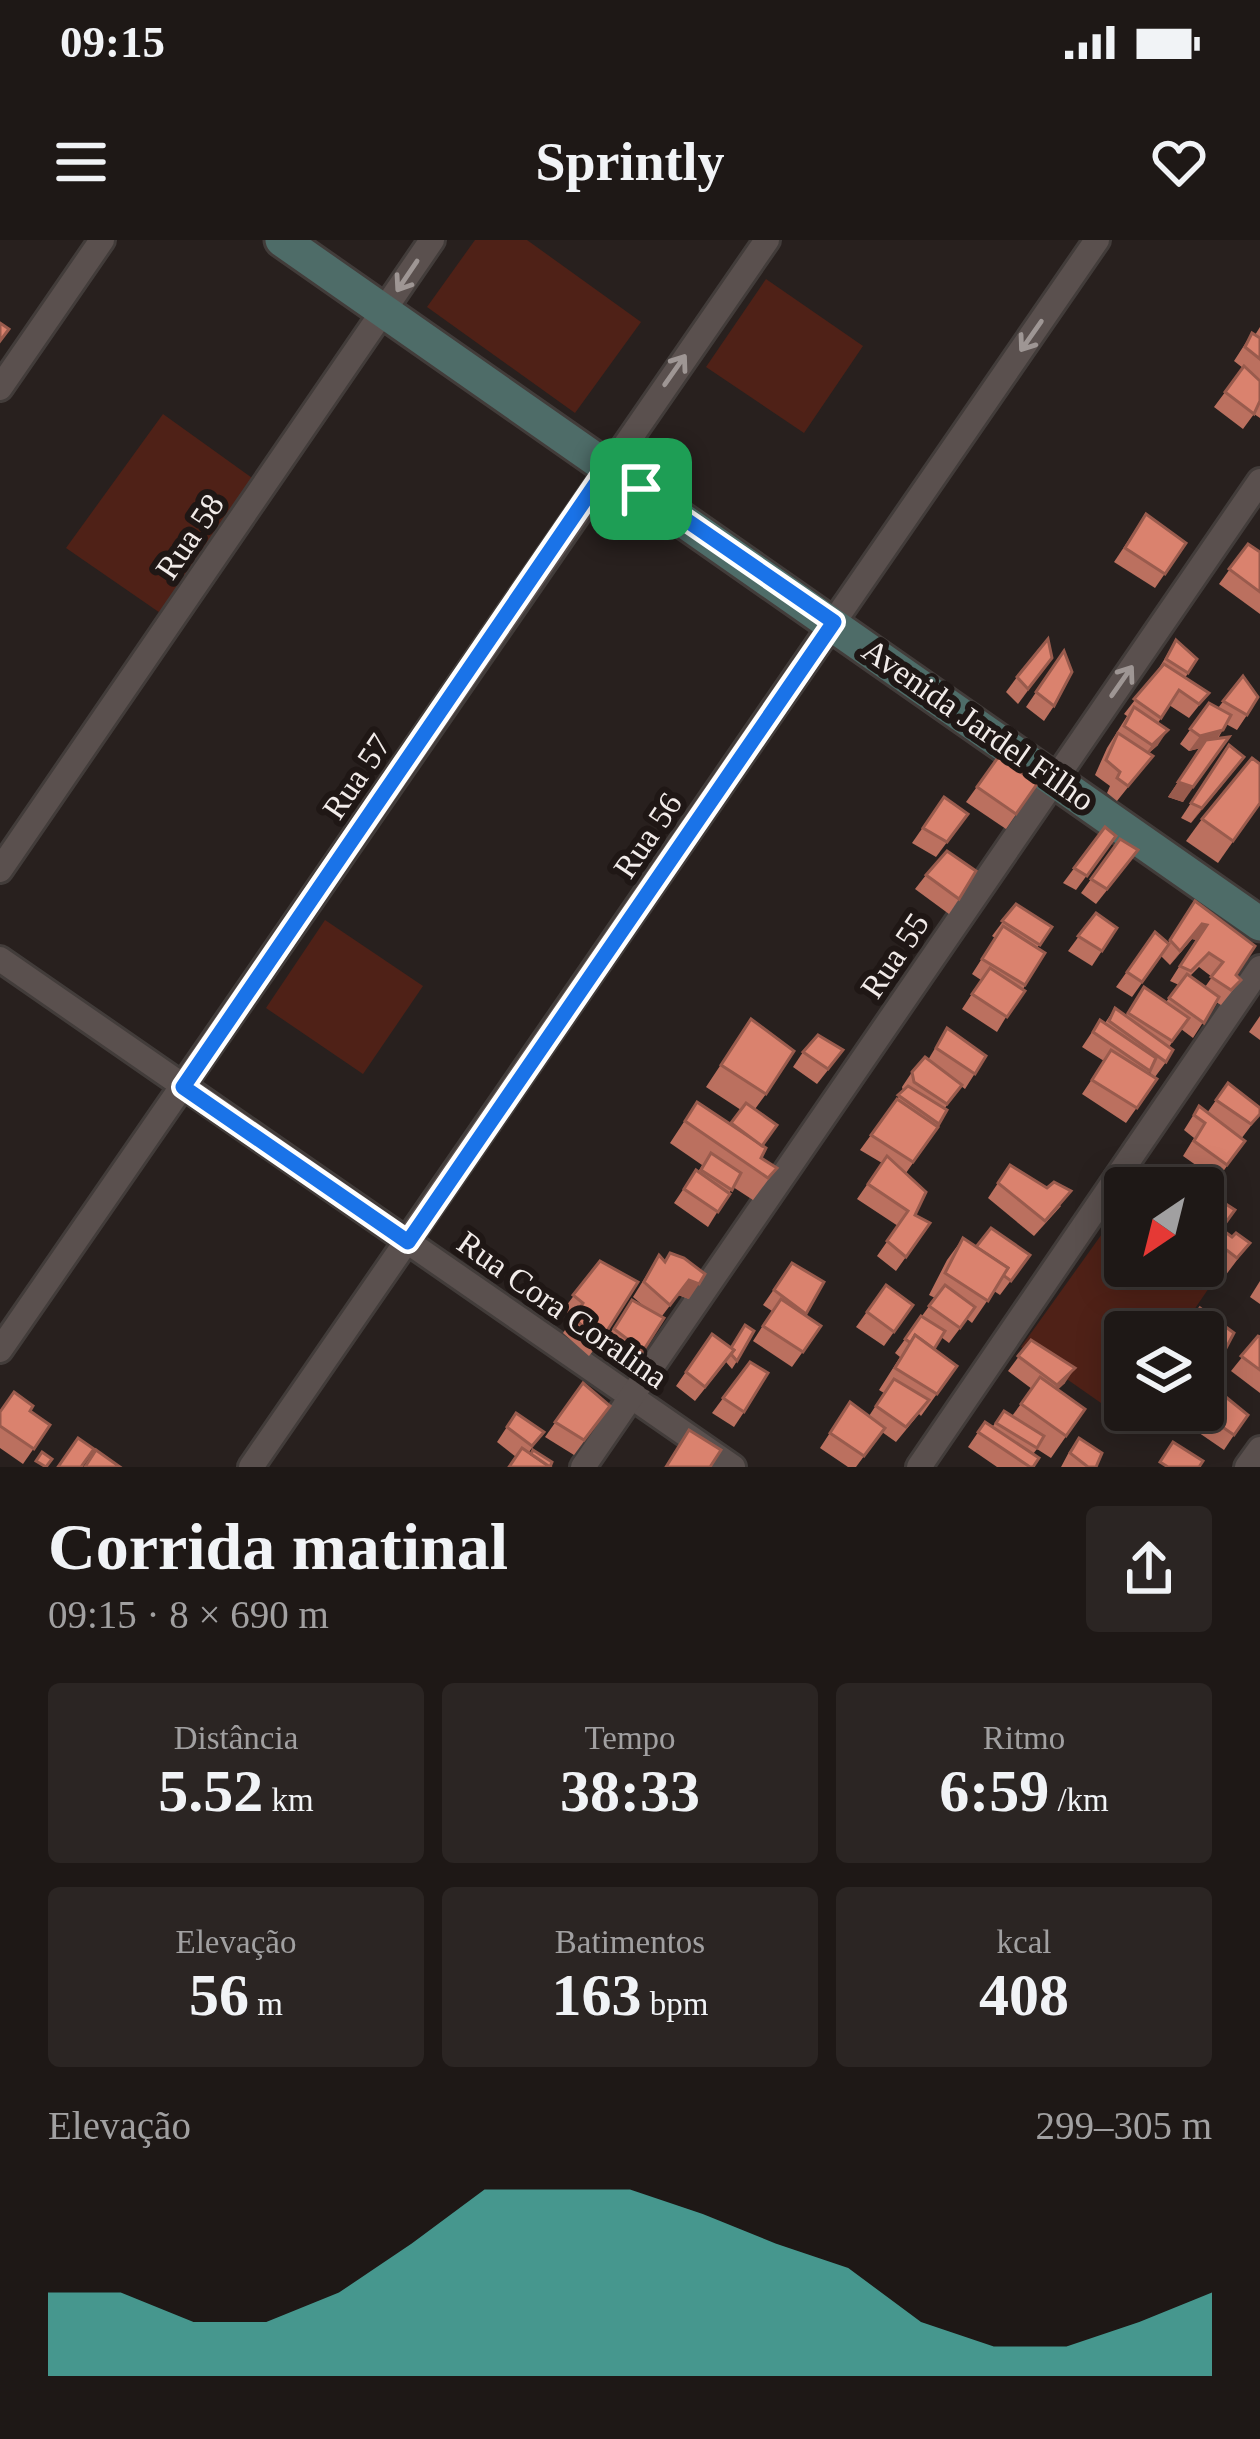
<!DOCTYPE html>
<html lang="pt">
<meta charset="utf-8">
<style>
body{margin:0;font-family:"Times New Roman",serif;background:#2b2523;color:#f1f3f6;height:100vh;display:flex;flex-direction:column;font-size:45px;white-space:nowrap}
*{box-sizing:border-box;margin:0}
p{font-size:39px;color:#a1a0a1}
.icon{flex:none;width:66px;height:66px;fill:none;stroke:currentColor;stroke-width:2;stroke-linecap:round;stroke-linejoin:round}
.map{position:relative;height:1227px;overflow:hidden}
.drawer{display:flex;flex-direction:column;background:#1e1816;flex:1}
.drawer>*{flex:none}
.needle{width:78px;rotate:215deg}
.controls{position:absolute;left:1104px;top:927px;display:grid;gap:24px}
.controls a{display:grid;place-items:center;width:120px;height:120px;border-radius:12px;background:#1e1816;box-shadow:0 6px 30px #0003,0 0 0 3px #3c3735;font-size:60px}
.pin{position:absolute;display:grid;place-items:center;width:102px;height:102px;color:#fff;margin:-51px;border-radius:24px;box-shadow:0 6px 18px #0006}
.round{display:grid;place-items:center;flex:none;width:126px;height:126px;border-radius:12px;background:#2b2523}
.headline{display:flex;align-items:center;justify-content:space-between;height:204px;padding:0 48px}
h1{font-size:66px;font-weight:600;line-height:90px}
.stats{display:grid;grid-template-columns:repeat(3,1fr);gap:18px;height:204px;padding:12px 48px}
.stats div{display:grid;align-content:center;border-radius:12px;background:#2b2523;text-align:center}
.stats b{font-size:60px;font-weight:600}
.stats small{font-size:33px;font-weight:400}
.stats p{font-size:33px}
.chart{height:336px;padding:24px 48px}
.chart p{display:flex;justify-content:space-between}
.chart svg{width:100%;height:216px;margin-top:12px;fill:#57cec1;opacity:.7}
.status{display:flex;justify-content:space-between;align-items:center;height:84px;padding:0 60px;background:#1e1816;direction:ltr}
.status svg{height:33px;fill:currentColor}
header{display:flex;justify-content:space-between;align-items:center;height:156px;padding:0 48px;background:#1e1816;font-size:54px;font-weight:600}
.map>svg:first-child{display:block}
</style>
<div class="status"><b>09:15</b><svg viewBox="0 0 49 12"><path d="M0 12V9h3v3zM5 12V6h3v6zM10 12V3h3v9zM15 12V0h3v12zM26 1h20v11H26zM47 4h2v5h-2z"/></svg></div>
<header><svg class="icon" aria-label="menu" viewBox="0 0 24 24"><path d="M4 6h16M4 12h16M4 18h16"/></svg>Sprintly<svg class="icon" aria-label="heart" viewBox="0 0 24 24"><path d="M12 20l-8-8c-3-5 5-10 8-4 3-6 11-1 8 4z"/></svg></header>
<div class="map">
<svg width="1260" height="1227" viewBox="0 0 1260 1227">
<rect width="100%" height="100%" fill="#28201e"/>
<g fill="#4f2117">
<path d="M 475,0 L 527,0 L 641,82 L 575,173 L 427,67 Z"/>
<path d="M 766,39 L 863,106 L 804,193 L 706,127 Z"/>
<path d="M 163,174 L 259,243 L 166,377 L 66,308 Z"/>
<path d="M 325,680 L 423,746 L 363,834 L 266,768 Z"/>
<path d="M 1117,973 L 1125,979 L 1125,1026 L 1191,1026 L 1213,1042 L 1179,1092 L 1125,1092 L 1125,1170 L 1121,1177 L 1021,1107 Z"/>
</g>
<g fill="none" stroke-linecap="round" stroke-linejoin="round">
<g stroke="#423c3a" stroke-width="30">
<g id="minor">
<path d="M 0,148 L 102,0"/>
<path d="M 0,630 L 432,0"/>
<path d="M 0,719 L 733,1227"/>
<path d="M 0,1110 L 767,0"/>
<path d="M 251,1227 L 1097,0"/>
<path d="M 583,1227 L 1260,241"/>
<path d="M 919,1227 L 1260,728"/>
<path d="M 1247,1227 L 1260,1209"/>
</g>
</g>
<g stroke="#423c3a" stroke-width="39">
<path id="secondary" d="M 282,0 L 1260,684"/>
</g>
<use href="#minor" stroke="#5a504e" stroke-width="24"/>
<use href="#secondary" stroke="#4e6c68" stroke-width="33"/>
</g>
<g fill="#bb705f" fill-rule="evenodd">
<path d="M 1260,87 L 1260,178 L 1254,174 L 1243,189 L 1214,167 L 1243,128 L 1234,121 L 1252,93 L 1255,95 Z"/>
<path d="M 1146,274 L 1186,303 L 1155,348 L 1114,322 Z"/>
<path d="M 1248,304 L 1260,312 L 1260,374 L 1219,344 Z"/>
<path d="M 1176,400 L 1197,419 L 1185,438 L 1209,453 L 1189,478 L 1169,465 L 1158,483 L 1158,505 L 1149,513 L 1153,516 L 1117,561 L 1107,553 L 1110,546 L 1095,535 L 1107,508 L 1127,476 L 1124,474 L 1156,433 Z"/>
<path d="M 1064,411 L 1054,466 L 1044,481 L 1026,467 Z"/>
<path d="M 1052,418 L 1018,464 L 1006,452 L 1017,437 Z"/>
<path d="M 1243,436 L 1247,475 L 1237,490 L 1226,484 L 1183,562 L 1168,557 L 1201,508 L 1189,511 L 1180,504 L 1209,463 L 1218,468 Z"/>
<path d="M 1229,505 L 1244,517 L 1191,583 L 1181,578 Z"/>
<path d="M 999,516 L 1037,544 L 1006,589 L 966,562 Z"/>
<path d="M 944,557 L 968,574 L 936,617 L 912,603 Z"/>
<path d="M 1260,563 L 1218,623 L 1186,601 L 1202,579 Z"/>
<path d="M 1105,587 L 1116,596 L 1076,650 L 1063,643 Z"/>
<path d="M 1120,599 L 1127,625 L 1096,664 L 1081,653 Z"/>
<path d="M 926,635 L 959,659 L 949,674 L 915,649 Z"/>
<path d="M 1195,661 L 1236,735 L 1241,740 L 1221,765 L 1216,762 L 1193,798 L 1181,789 L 1169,807 L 1166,822 L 1155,837 L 1149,832 L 1148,833 L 1157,839 L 1126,883 L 1082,854 L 1104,821 L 1082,807 L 1100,780 L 1105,783 L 1115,768 L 1126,775 L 1144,747 L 1166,762 L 1179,745 L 1170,741 L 1196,700 L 1192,699 L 1170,725 L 1161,716 L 1132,757 L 1116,747 L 1155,692 L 1168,703 ZM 1199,727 L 1212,737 L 1205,747 L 1190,736 Z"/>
<path d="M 1016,664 L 1052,687 L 1037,708 L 1045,713 L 997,792 L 962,769 L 981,740 L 972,734 L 995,698 L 992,696 Z"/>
<path d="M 1096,673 L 1117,688 L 1092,726 L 1068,711 Z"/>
<path d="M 1260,776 L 1260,800 L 1249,792 Z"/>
<path d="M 751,779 L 766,854 L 755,869 L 763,906 L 761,918 L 777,928 L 753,960 L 733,947 L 708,987 L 674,963 L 696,930 L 698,932 L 702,925 L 670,903 L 697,862 L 730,884 L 741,870 L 706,847 Z"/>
<path d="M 947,788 L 986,816 L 965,849 L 961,846 L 945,868 L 947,870 L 938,887 L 906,933 L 915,975 L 930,983 L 896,1031 L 877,1016 L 898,986 L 857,959 L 882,923 L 860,910 L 903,851 L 902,847 L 912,832 L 928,820 Z"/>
<path d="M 803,812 L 832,825 L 817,844 L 793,827 Z"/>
<path d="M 1228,843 L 1260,874 L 1241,899 L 1245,901 L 1217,940 L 1183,916 L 1194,898 L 1184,890 L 1199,866 L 1207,873 Z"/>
<path d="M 1010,925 L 1061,966 L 1034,996 L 988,958 Z"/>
<path d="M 1203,957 L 1222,989 L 1232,997 L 1250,1003 L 1222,1040 L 1203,1026 Z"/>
<path d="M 963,998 L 976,1007 L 1030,1015 L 1000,1055 L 994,1051 L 972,1083 L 967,1079 L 949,1103 L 941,1097 L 934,1109 L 957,1126 L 921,1176 L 919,1174 L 896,1202 L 882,1192 L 856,1227 L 848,1227 L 820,1208 L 850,1162 L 869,1176 L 884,1153 L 879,1150 L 900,1117 L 895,1113 L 935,1058 L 929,1055 L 947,1020 Z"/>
<path d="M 659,1015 L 689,1059 L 678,1055 L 662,1076 L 664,1078 L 632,1126 L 603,1104 L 632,1060 L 646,1068 L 633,1057 Z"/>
<path d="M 600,1021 L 600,1102 L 589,1116 L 563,1093 L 573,1078 L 563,1070 Z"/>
<path d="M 792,1023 L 824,1042 L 805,1075 L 821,1086 L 792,1127 L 753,1101 L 772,1071 L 763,1065 Z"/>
<path d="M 1260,1041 L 1260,1064 L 1250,1057 Z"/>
<path d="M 886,1045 L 913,1065 L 884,1106 L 856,1087 Z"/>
<path d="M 1200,1068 L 1225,1110 L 1214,1125 L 1203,1116 L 1203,1092 L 1183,1092 Z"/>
<path d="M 712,1094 L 737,1121 L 732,1129 L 726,1122 L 695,1161 L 676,1146 Z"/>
<path d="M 1260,1095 L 1260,1153 L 1231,1131 Z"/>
<path d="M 1031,1100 L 1065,1143 L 1057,1150 L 1085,1169 L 1051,1218 L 1037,1209 L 1033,1214 L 1033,1227 L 997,1227 L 968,1207 L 985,1182 L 993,1186 L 1004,1171 L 1012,1176 L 1032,1149 L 1008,1131 Z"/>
<path d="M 750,1122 L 744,1172 L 734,1187 L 712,1173 Z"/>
<path d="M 583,1143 L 610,1166 L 574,1215 L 545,1197 Z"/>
<path d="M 1200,1170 L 1234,1195 L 1224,1210 L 1189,1186 Z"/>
<path d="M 30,1171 L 50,1185 L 23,1224 L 0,1208 L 0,1172 Z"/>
<path d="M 516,1173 L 544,1192 L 529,1212 L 516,1217 L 497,1202 Z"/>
<path d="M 1079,1198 L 1096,1227 L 1061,1227 L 1069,1212 Z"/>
</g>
<g fill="#995b4d">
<path d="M 1168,490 L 1158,505 L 1142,519 L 1152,505 Z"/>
<path d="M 1223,490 L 1212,505 L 1189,511 L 1200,496 Z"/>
<path d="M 1229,497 L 1183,562 L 1168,557 L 1178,542 Z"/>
<path d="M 1244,517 L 1233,532 L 1191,583 L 1202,568 Z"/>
<path d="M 1202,684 L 1207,685 L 1196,700 L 1192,699 L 1170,725 Z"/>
<path d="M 689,1040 L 699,1044 L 689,1059 L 678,1055 L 660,1079 Z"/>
<path d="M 1075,1128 L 1065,1143 L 1047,1160 L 1057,1145 Z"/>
</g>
<g fill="#da826e" stroke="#995b4d" stroke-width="3">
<path d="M 0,83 L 9,89 L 0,101 Z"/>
<path d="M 1252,93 L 1260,98 L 1260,119 L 1245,107 Z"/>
<path d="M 1244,126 L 1260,141 L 1260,161 L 1254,174 L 1225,152 Z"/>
<path d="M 1146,274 L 1186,303 L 1165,334 L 1125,308 Z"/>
<path d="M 1248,304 L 1260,312 L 1260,352 L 1229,329 Z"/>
<path d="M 1048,399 L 1052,418 L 1028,449 L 1017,437 Z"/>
<path d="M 1176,400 L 1197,419 L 1188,433 L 1166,419 Z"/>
<path d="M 1064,411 L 1072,432 L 1054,466 L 1036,452 Z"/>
<path d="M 1164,424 L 1209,453 L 1199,464 L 1179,450 L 1161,478 L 1134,459 Z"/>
<path d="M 1243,436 L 1258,457 L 1247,475 L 1223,461 Z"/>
<path d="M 1209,463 L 1231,475 L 1223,490 L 1200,496 L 1190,489 Z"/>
<path d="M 1134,467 L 1168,490 L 1152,505 L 1124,486 Z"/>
<path d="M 1118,493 L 1153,516 L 1128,546 L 1117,538 L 1120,532 L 1106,520 Z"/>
<path d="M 1229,497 L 1193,547 L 1178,542 L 1206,500 Z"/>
<path d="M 1229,505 L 1244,517 L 1202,568 L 1191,563 Z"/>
<path d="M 999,516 L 1037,544 L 1016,574 L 977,547 Z"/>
<path d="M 1252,518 L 1260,524 L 1260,563 L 1233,601 L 1202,579 Z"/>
<path d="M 944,557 L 968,574 L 947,602 L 923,588 Z"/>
<path d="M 1105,587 L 1116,596 L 1087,636 L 1074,628 Z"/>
<path d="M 1120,599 L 1138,610 L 1107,649 L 1091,639 Z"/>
<path d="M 947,611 L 976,631 L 959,659 L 926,635 Z"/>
<path d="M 1195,661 L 1255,706 L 1236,735 L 1241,740 L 1231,750 L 1211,737 L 1223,722 L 1209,713 L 1191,731 L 1180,726 L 1207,685 L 1202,684 L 1180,711 L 1170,700 Z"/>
<path d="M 1016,664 L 1052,687 L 1040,705 L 1002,681 Z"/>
<path d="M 1096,673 L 1117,688 L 1102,711 L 1078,696 Z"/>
<path d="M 1003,686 L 1045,713 L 1025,745 L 982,719 Z"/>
<path d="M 1155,692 L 1169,704 L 1142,742 L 1127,732 Z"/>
<path d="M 990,728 L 1025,751 L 1007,777 L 972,754 Z"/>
<path d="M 1187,734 L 1219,757 L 1204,783 L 1169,758 Z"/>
<path d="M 1144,747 L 1189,778 L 1172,801 L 1128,773 Z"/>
<path d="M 1115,768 L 1173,810 L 1166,822 L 1109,781 Z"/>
<path d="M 751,779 L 794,811 L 766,854 L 721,825 Z"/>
<path d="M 1100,780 L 1156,818 L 1150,831 L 1093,792 Z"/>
<path d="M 947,788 L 986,816 L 975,834 L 936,808 Z"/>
<path d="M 818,795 L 843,810 L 828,829 L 803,812 Z"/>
<path d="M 1111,810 L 1157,839 L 1137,868 L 1092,840 Z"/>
<path d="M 925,817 L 962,845 L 947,864 L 914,842 L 912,832 Z"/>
<path d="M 1228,843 L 1260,868 L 1260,874 L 1251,884 L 1216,860 Z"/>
<path d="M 908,846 L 947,870 L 939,884 L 898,855 Z"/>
<path d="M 897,859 L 938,887 L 913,922 L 871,895 Z"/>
<path d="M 697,862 L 766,908 L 761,918 L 777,928 L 768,938 L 685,881 Z"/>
<path d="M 746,863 L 777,885 L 762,906 L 731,883 Z"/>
<path d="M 1199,866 L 1245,901 L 1227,925 L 1194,901 L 1205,883 L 1194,875 Z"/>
<path d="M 711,913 L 741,933 L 732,950 L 701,930 Z"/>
<path d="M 887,916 L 926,952 L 915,975 L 930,983 L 906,1017 L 887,1001 L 908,971 L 868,944 Z"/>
<path d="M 1010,925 L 1047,948 L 1054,942 L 1071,951 L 1045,981 L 998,943 Z"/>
<path d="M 696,930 L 730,954 L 718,972 L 684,949 Z"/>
<path d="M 1203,957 L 1213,965 L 1218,959 L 1235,970 L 1221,989 L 1232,997 L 1236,993 L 1250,1003 L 1237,1018 L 1203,992 Z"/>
<path d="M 991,988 L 1030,1015 L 1011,1041 L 1003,1035 L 1008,1028 L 976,1007 Z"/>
<path d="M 963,998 L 1008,1028 L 988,1061 L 945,1033 Z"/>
<path d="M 670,1013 L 684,1018 L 705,1034 L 699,1044 L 689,1040 L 670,1065 L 644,1042 L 659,1015 L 665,1022 Z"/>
<path d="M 600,1021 L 638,1042 L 600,1102 L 585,1088 L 593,1075 L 590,1072 L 585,1088 L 574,1078 L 583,1063 L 573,1055 Z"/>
<path d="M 792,1023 L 824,1042 L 806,1074 L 774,1050 Z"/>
<path d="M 886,1045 L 913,1065 L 894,1092 L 867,1072 Z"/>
<path d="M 945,1045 L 975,1067 L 960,1088 L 929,1066 Z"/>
<path d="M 781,1059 L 821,1086 L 803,1112 L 763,1086 Z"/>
<path d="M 632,1060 L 664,1078 L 643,1111 L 614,1089 Z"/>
<path d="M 1200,1068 L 1234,1093 L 1225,1110 L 1190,1083 Z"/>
<path d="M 921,1076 L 945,1091 L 934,1109 L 915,1095 L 911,1103 L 905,1099 Z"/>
<path d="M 745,1085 L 754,1091 L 737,1121 L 731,1114 L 734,1110 L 731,1108 Z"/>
<path d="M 712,1094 L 734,1110 L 705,1147 L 686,1132 Z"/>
<path d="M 915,1095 L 957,1126 L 937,1154 L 895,1128 Z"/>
<path d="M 1258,1096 L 1260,1097 L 1260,1130 L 1241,1116 Z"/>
<path d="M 1031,1100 L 1075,1128 L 1057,1145 L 1018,1116 Z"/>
<path d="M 750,1122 L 768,1133 L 744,1172 L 723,1158 Z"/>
<path d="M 1040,1137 L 1085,1169 L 1066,1196 L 1021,1164 Z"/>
<path d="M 894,1139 L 929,1160 L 906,1187 L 876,1166 Z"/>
<path d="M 583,1143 L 610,1166 L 584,1200 L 555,1182 Z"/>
<path d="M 1216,1149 L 1248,1175 L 1234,1195 L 1199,1171 L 1203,1170 L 1203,1166 Z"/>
<path d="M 14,1152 L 33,1166 L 30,1171 L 50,1185 L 34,1209 L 0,1186 L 0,1172 Z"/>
<path d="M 850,1162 L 885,1188 L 864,1216 L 830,1193 Z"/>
<path d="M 1004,1171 L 1044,1196 L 1037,1208 L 996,1183 Z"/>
<path d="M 516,1173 L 544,1192 L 532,1206 L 507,1187 Z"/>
<path d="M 985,1182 L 1039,1218 L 1033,1227 L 1030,1227 L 978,1192 Z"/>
<path d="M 689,1190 L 721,1210 L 710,1227 L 666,1227 Z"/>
<path d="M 78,1198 L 94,1209 L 81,1227 L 58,1227 Z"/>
<path d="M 1079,1198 L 1102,1213 L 1096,1227 L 1088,1227 L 1070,1213 Z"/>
<path d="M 1173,1202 L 1203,1221 L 1199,1227 L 1168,1227 L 1160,1222 Z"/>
<path d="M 522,1208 L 550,1227 L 509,1227 Z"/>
<path d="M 96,1210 L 120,1227 L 85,1227 Z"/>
<path d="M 533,1210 L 552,1222 L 550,1227 L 531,1214 Z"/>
<path d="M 42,1212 L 52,1219 L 46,1227 L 36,1221 Z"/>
</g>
<defs><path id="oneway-shaft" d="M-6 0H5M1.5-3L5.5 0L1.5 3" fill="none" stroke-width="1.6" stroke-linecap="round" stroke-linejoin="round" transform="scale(3)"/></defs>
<g stroke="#9e9694">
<use href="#oneway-shaft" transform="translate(407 36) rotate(124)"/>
<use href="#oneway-shaft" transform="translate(1031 96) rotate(125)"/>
<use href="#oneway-shaft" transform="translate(675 130) rotate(-55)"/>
<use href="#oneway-shaft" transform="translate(1122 441) rotate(-55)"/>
</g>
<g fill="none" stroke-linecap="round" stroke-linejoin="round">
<g stroke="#fff" stroke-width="24">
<path id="route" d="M 608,226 L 834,382 L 408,1002 L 183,847 Z"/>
</g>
<use href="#route" stroke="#1a73e8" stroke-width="15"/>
</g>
<g text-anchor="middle" stroke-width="12" stroke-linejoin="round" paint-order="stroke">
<g font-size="33" fill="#f1ebe9" stroke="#1f1715">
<text transform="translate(189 296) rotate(-56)" y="12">Rua 58</text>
<text transform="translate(979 484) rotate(35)" y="12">Avenida Jardel Filho</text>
<text transform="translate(356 536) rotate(-56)" y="12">Rua 57</text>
<text transform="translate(647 595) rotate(-56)" y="12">Rua 56</text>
<text transform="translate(894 715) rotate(-56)" y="12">Rua 55</text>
<text transform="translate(563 1069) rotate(35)" y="12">Rua Cora Coralina</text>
</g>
</g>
</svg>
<div class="controls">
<a><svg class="needle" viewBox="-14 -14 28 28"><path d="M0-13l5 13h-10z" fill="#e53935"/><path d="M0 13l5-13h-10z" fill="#a1a0a1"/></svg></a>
<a><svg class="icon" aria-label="layers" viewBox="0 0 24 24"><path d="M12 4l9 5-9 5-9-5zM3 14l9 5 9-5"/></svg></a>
</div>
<div class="pin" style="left:641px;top:249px;background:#1e9e55"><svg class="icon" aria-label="arrive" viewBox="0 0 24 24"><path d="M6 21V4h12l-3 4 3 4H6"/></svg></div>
</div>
<section class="drawer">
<div class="headline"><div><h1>Corrida matinal</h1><p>09:15 · 8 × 690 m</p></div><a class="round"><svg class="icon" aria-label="share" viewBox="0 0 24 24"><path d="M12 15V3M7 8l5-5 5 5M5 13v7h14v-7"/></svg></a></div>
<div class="stats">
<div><p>Distância</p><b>5.52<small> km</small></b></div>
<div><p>Tempo</p><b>38:33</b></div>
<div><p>Ritmo</p><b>6:59<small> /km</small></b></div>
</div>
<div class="stats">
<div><p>Elevação</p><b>56<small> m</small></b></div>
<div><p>Batimentos</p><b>163<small> bpm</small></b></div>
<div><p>kcal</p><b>408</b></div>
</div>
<div class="chart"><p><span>Elevação</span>299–305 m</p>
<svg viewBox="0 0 160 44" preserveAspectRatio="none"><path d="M0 44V27L10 27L20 33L30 33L40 27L50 17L60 6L70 6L80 6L90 11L100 17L110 22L120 33L130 38L140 38L150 33L160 27V44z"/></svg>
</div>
</section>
